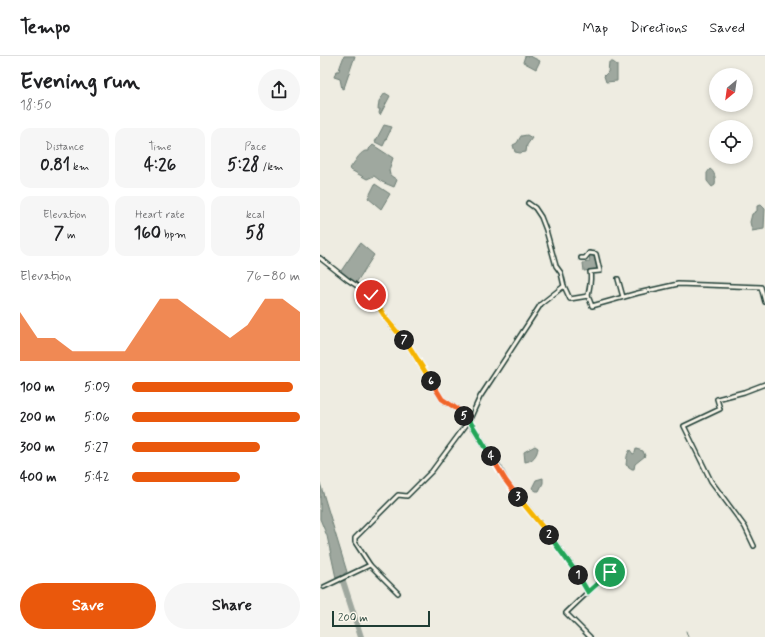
<!DOCTYPE html>
<meta charset="utf-8">
<style>
body{margin:0;font-family:Mynerve,sans-serif;background:#f6f6f6;color:#202124;height:100vh;display:flex;flex-direction:column;font-size:15px;white-space:nowrap}
*{box-sizing:border-box;margin:0}
p{font-size:13px;color:#757577}
.icon{flex:none;width:22px;height:22px;fill:none;stroke:currentColor;stroke-width:2;stroke-linecap:round;stroke-linejoin:round}
.map{position:relative;flex:1;overflow:hidden}
.panel{display:flex;flex-direction:column;background:#fff;width:320px}
.panel>*{flex:none}
.needle{width:26px;rotate:209deg}
.controls{position:absolute;left:389px;top:12px;display:grid;gap:8px}
.controls a{display:grid;place-items:center;width:44px;height:44px;border-radius:50%;background:#fff;box-shadow:0 2px 6px #0003;font-size:20px}
.scale{position:absolute;left:12px;bottom:10px;width:98px;box-sizing:border-box;padding-left:4px;border:2px solid #1f3d34;border-top:0;font-size:11px;line-height:14px;white-space:nowrap;color:#1f3d34;-webkit-text-stroke:3px #fbf7ec;paint-order:stroke}
.pin{position:absolute;display:grid;place-items:center;width:34px;height:34px;color:#fff;margin:-17px;border:2px solid #fff;border-radius:50%;box-shadow:0 1px 4px #0007}
.km{position:absolute;width:20px;height:20px;margin:-10px;border-radius:50%;background:#222;color:#fff;font-size:11px;line-height:20px;text-align:center}
.round{display:grid;place-items:center;flex:none;width:42px;height:42px;border-radius:21px;background:#f6f6f6}
.overview{display:flex;align-items:center;justify-content:space-between;height:68px;padding:0 20px}
h1{font-size:22px;font-weight:700;line-height:30px}
.stats{display:grid;grid-template-columns:repeat(3,1fr);gap:6px;height:68px;padding:4px 20px}
.stats div{display:grid;align-content:center;border-radius:10px;background:#f6f6f6;text-align:center}
.stats b{font-size:17px;font-weight:700}
.stats small{font-size:11px;font-weight:400}
.stats p{font-size:11px}
.chart{height:112px;padding:8px 20px}
.chart p{display:flex;justify-content:space-between}
.chart svg{width:100%;height:72px;margin-top:4px;fill:#ea580c;opacity:.7}
.cta{display:flex;gap:8px;margin-top:auto;padding:8px 20px}
.cta a{flex:1;height:46px;border-radius:24px;background:#ea580c;color:#fff;font-size:16px;font-weight:700;line-height:46px;text-align:center}
.cta a+a{background:#f6f6f6;color:#202124}
ul{padding:0 20px;list-style:none;font-size:13px}
li{display:grid;grid-template-columns:64px 48px 1fr;align-items:center;height:30px}
li i{height:10px;border-radius:5px;background:#ea580c}
header{display:flex;align-items:center;gap:24px;box-sizing:border-box;height:56px;padding:0 20px;background:#fff;border-bottom:1px solid #e0e0e0}
header strong{font-size:19px}
nav{display:flex;gap:22px;margin-inline-start:auto;font-size:14px}
main{display:flex;flex:1;min-height:0}
.map>svg:first-child{display:block}
</style>
<header>
<strong>Tempo</strong>
<nav><a>Map</a><a>Directions</a><a>Saved</a></nav>
</header>
<main>
<section class="panel">
<div class="overview"><div><h1>Evening run</h1><p>18:50</p></div><a class="round"><svg class="icon" aria-label="share" viewBox="0 0 24 24"><path d="M12 15V3M7 8l5-5 5 5M5 13v7h14v-7"/></svg></a></div>
<div class="stats">
<div><p>Distance</p><b>0.81<small> km</small></b></div>
<div><p>Time</p><b>4:26</b></div>
<div><p>Pace</p><b>5:28<small> /km</small></b></div>
</div>
<div class="stats">
<div><p>Elevation</p><b>7<small> m</small></b></div>
<div><p>Heart rate</p><b>160<small> bpm</small></b></div>
<div><p>kcal</p><b>58</b></div>
</div>
<div class="chart"><p><span>Elevation</span>76–80 m</p>
<svg viewBox="0 0 160 44" preserveAspectRatio="none"><path d="M0 44V14L10 30L20 30L30 38L40 38L50 38L60 38L70 22L80 6L90 6L100 14L110 22L120 30L130 22L140 6L150 6L160 14V44z"/></svg>
</div>
<ul>
<li><b>100 m</b>5:09<i style="width:96%"></i></li>
<li><b>200 m</b>5:06<i style="width:100%"></i></li>
<li><b>300 m</b>5:27<i style="width:76%"></i></li>
<li><b>400 m</b>5:42<i style="width:64%"></i></li>
</ul>
<div class="cta"><a>Save</a><a>Share</a></div>
</section>
<div class="map">
<svg width="445" height="581" viewBox="0 0 445 581">
<rect width="100%" height="100%" fill="#eeece1"/>
<filter id="ink" filterUnits="userSpaceOnUse"><feTurbulence type="fractalNoise" baseFrequency=".025" numOctaves="2"/><feDisplacementMap in="SourceGraphic" scale="8" xChannelSelector="R" yChannelSelector="G"/><feConvolveMatrix kernelMatrix="1 2 1 2 8 2 1 2 1" color-interpolation-filters="sRGB"/></filter>
<g filter="url(#ink)">
<g fill="#9fa89f" stroke="#6c7d74">
<path d="M 24,0 L 35,0 L 24,32 L 22,33 L 20,23 L 14,21 L 16,15 L 19,15 C 20,9 22,6 24,0 Z"/>
<path d="M 205,0 L 210,0 L 220,5 L 216,13 L 203,6 Z"/>
<path d="M 289,6 L 293,6 L 297,9 L 297,25 L 286,26 L 284,20 L 288,16 Z"/>
<path d="M 65,37 L 70,40 L 69,42 L 60,59 L 59,57 L 60,53 L 58,53 L 59,45 Z"/>
<path d="M 64,69 L 72,71 L 63,90 L 55,86 Z"/>
<path d="M 207,79 L 212,82 L 207,89 L 206,96 L 200,97 L 195,96 L 193,89 L 197,87 L 201,80 Z"/>
<path d="M 53,89 L 73,102 L 69,114 L 70,119 L 77,124 L 74,131 L 62,126 L 54,120 L 47,123 L 29,113 C 35,107 38,98 45,95 L 49,95 L 49,93 Z"/>
<path d="M 390,113 C 395,116 396,123 395,129 L 392,131 L 387,125 L 387,117 Z"/>
<path d="M 55,128 L 70,138 L 61,153 L 48,142 Z"/>
<path d="M 441,149 L 445,153 L 444,173 L 432,175 L 430,166 L 432,158 L 437,155 L 437,150 Z"/>
<path d="M 40,187 L 54,199 L 36,227 L 21,215 Z"/>
<path d="M 270,199 L 276,199 L 278,213 L 264,215 L 263,207 L 269,206 Z"/>
<path d="M 215,390 L 218,392 C 217,399 213,405 205,406 L 204,396 Z"/>
<path d="M 316,393 L 323,395 L 325,400 L 315,408 L 314,413 L 312,413 L 306,409 C 307,403 306,399 310,394 L 313,398 L 315,397 Z"/>
<path d="M 223,422 L 223,427 L 219,435 L 216,435 L 212,432 L 216,424 Z"/>
<path d="M 0,427 L 27,516 L 16,522 L 7,480 L 0,463 Z"/>
</g>
<g fill="none" stroke-linecap="round" stroke-linejoin="round">
<path stroke="#6c7d74" stroke-width="1" d="M 366,575 L 368,581"/>
<path stroke="#9fa89f" stroke-width="6" d="M 19,513 L 41,581"/>
<g stroke="#1f3d34" stroke-width="6">
<g id="minor">
<path d="M 208,147 L 215,152 L 221,161 L 226,174 L 236,210 L 241,217 L 244,230"/>
<path d="M 0,202 L 28,224 L 51,239 L 67,264 L 89,290 L 122,343 L 137,353 L 149,365 L 112,415 L 87,440 L 78,439 L 35,482 L 35,486 L 50,509 L 78,537"/>
<path d="M 261,202 L 265,202 L 269,197 L 276,198 L 280,215 L 270,216 C 272,224 269,232 268,240"/>
<path d="M 298,223 L 303,241"/>
<path d="M 434,490 L 425,471 L 391,425 L 364,370 L 400,353 L 397,343 L 424,336 L 445,328"/>
<path d="M 4,531 L 50,509"/>
<path d="M 268,536 L 290,516"/>
<path d="M 270,581 L 246,557 L 268,536 L 259,520 L 235,487 L 186,425 L 180,413 L 149,365 L 160,341 L 221,248 L 244,230 L 250,243 L 268,240 L 272,250 L 318,237 L 358,228 L 441,231 L 445,246"/>
</g>
</g>
<use href="#minor" stroke="#fbf7ec" stroke-width="3"/>
</g>
</g>
<g fill="none" stroke-linecap="round" stroke-linejoin="round" filter="url(#ink)">
<g stroke="#fff" stroke-width="8">
<path id="split-1" d="M 258,519 L 268,536 L 290,516"/>
</g>
<g stroke="#fff" stroke-width="8">
<path id="split-2" d="M 229,479 L 258,519"/>
</g>
<g stroke="#fff" stroke-width="8">
<path id="split-3" d="M 198,441 L 229,479"/>
</g>
<g stroke="#fff" stroke-width="8">
<path id="split-4" d="M 171,400 L 186,425 L 198,441"/>
</g>
<g stroke="#fff" stroke-width="8">
<path id="split-5" d="M 144,360 L 149,364 L 171,400"/>
</g>
<g stroke="#fff" stroke-width="8">
<path id="split-6" d="M 111,325 L 122,343 L 137,353 L 144,360"/>
</g>
<g stroke="#fff" stroke-width="8">
<path id="split-7" d="M 84,284 L 89,290 L 111,325"/>
</g>
<g stroke="#fff" stroke-width="8">
<path id="split-8" d="M 51,239 L 67,264 L 84,284"/>
</g>
<use href="#split-1" stroke="#22a559" stroke-width="5"/>
<use href="#split-2" stroke="#22a559" stroke-width="5"/>
<use href="#split-3" stroke="#f5b400" stroke-width="5"/>
<use href="#split-4" stroke="#f0652b" stroke-width="5"/>
<use href="#split-5" stroke="#22a559" stroke-width="5"/>
<use href="#split-6" stroke="#f0652b" stroke-width="5"/>
<use href="#split-7" stroke="#f5b400" stroke-width="5"/>
<use href="#split-8" stroke="#f5b400" stroke-width="5"/>
</g>
</svg>
<div class="controls">
<a><svg class="needle" viewBox="-14 -14 28 28"><path d="M0-13l5 13h-10z" fill="#e53935"/><path d="M0 13l5-13h-10z" fill="#757577"/></svg></a>
<a><svg class="icon" aria-label="locate" viewBox="0 0 24 24"><circle cx="12" cy="12" r="6"/><path d="M12 2v4M12 18v4M2 12h4M18 12h4"/></svg></a>
</div>
<div class="scale">200 m</div>
<div class="pin" style="left:290px;top:516px;background:#1e9e55"><svg class="icon" aria-label="arrive" viewBox="0 0 24 24"><path d="M6 21V4h12l-3 4 3 4H6"/></svg></div>
<div class="pin" style="left:51px;top:239px;background:#d93025"><svg class="icon" aria-label="check" viewBox="0 0 24 24"><path d="M5 12l5 5 9-10"/></svg></div>
<b class="km" style="left:258px;top:519px">1</b>
<b class="km" style="left:229px;top:479px">2</b>
<b class="km" style="left:198px;top:441px">3</b>
<b class="km" style="left:171px;top:400px">4</b>
<b class="km" style="left:144px;top:360px">5</b>
<b class="km" style="left:111px;top:325px">6</b>
<b class="km" style="left:84px;top:284px">7</b>
</div>
</main>
